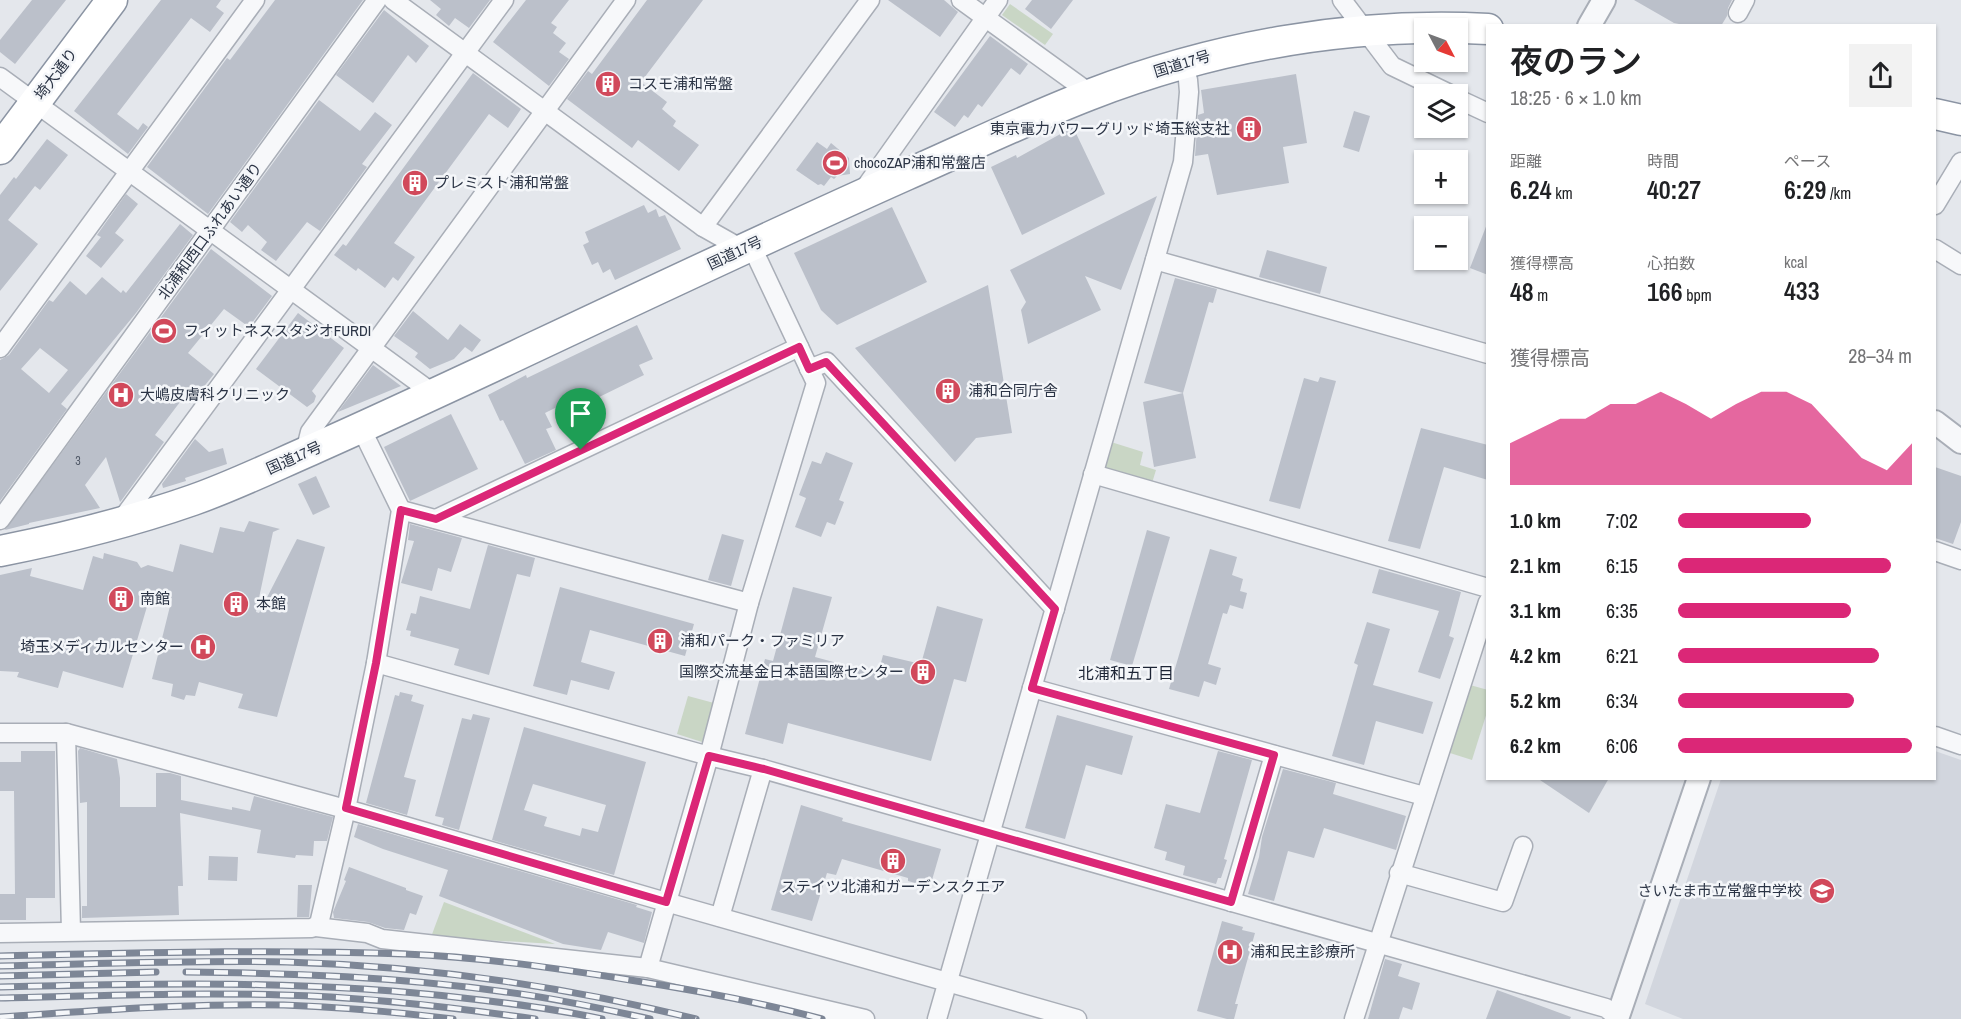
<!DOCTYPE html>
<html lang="ja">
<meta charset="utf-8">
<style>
body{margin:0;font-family:"Archivo Narrow","Noto Sans JP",sans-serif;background:#f2f2f2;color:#202124;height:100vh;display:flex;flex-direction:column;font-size:22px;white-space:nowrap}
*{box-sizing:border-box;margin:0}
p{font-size:20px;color:#757577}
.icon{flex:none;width:33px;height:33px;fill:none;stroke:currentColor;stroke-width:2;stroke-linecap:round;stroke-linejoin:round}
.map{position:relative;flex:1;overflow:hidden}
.panel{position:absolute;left:1486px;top:24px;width:450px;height:756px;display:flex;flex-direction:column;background:#fff;border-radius:0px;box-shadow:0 2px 4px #0004}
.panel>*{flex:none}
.needle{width:39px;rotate:131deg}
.buttons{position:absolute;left:1414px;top:18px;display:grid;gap:12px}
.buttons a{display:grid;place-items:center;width:54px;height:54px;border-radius:0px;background:#fff;box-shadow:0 2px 4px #0004;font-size:30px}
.pin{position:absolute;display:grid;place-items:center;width:51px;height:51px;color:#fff;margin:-62px -26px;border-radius:50% 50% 50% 0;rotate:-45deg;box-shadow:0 0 6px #0007}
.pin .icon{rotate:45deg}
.round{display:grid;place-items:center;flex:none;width:63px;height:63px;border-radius:0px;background:#f2f2f2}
.overview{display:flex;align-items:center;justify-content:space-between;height:102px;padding:0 24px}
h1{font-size:33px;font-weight:600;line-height:45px}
.stats{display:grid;grid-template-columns:repeat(3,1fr);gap:9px;height:102px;padding:6px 24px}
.stats div{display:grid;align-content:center}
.stats b{font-size:26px;font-weight:600}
.stats small{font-size:16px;font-weight:400}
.stats p{font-size:16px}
.chart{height:168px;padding:12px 24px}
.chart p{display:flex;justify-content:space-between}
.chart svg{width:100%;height:108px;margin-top:6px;fill:#db2777;opacity:.7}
ul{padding:0 24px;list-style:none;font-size:20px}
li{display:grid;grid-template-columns:96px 72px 1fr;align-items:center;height:45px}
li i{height:15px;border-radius:8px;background:#db2777}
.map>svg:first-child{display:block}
</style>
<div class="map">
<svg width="1961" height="1019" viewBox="0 0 1961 1019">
<rect width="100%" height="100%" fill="#e4e7ec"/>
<path fill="#d2d6de" d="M 1935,751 L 1961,760 L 1961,1019 L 1683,1019 L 1645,1004 L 1721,779 L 1935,778 Z"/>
<g fill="#c9d6c5">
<path d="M 1010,4 L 1053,34 L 1045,45 L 1002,15 Z"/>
<path d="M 1111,442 L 1143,452 L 1140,465 L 1156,470 L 1152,483 L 1107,471 L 1103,464 Z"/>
<path d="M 1470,685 L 1488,690 L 1488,709 L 1472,760 L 1450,753 Z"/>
<path d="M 688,696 L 714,703 L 702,742 L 677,734 Z"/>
<path d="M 444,902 L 555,944 L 431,937 Z"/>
</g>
<g fill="#bbc0ca" fill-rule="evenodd">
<path d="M 32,0 L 66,0 L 15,64 L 0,52 L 0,40 Z"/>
<path d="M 161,0 L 221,0 L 216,7 L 224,13 L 210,32 L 191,18 L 117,114 L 138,130 L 143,123 L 148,127 L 128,154 L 74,111 Z"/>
<path d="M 275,0 L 363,0 L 208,214 L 147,167 L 227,58 L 230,60 Z"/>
<path d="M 430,0 L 490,0 L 469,28 L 455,18 L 449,26 L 436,15 L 441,9 Z"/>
<path d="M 526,0 L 569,0 L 551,23 L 557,27 L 553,33 L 566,43 L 559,52 L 569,59 L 549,86 L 493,42 Z"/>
<path d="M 647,0 L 703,0 L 641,82 L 667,102 L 662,109 L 676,121 L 673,126 L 699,145 L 679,171 L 638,140 L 632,148 L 567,99 L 588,71 L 592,74 Z"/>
<path d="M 888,0 L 944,0 L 958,12 L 940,37 Z"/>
<path d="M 1032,0 L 1073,0 L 1051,29 L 1025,9 Z"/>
<path d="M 1634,0 L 1732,0 L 1728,8 L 1727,16 L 1721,26 L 1689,26 L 1674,23 Z"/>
<path d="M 384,10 L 429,46 L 416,63 L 408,55 L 373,103 L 336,75 Z"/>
<path d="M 990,36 L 1028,64 L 1020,75 L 1011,68 L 982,107 L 978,104 L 968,118 L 964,115 L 955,127 L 934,112 Z"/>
<path d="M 473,73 L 521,109 L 508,128 L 489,114 L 394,243 L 415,257 L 398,281 L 393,277 L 385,288 L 358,268 L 356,271 L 334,255 L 343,244 L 346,246 Z"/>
<path d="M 1296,74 L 1307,143 L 1283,147 L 1289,183 L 1217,195 L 1208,154 L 1195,156 L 1198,115 L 1204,113 L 1201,90 Z"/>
<path d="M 319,100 L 360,131 L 375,112 L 392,125 L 362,164 L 367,167 L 320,231 L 307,222 L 276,261 L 261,250 L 267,242 L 248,225 L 242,232 L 230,222 Z"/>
<path d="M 1354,111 L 1370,116 L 1359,152 L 1343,147 Z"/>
<path d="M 1073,127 L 1105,194 L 1022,235 L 991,167 L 1016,155 L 1017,158 Z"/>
<path d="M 47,139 L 68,155 L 40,190 L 35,186 L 8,220 L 38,244 L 0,291 L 0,195 L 14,177 L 16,179 Z"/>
<path d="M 817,142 L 827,149 L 831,143 L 849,158 L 850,174 L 837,176 L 834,179 L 831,177 L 824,186 L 821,184 L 818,185 L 796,170 Z"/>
<path d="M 126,194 L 138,204 L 115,233 L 124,240 L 101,268 L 86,256 L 101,237 L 97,235 Z"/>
<path d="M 1157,196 L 1121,290 L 1085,276 L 1101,310 L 1028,344 L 1021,310 L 1026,302 L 1010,270 Z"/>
<path d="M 644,205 L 648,213 L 656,209 L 659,217 L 665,215 L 681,249 L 615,280 L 610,269 L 603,273 L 598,262 L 592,265 L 583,245 L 589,242 L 585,232 Z"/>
<path d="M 892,207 L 927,282 L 837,325 L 821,310 L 794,253 Z"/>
<path d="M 180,224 L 193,235 L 136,313 L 61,404 L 67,409 L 0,501 L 0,360 L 9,355 L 49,300 L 53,302 L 70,281 L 86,295 L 102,277 L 121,293 L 123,290 L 126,293 ZM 40,348 L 68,370 L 49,393 L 21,369 Z"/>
<path d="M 1487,224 L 1488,224 L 1488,275 L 1470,268 Z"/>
<path d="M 211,249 L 272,296 L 249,327 L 224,309 L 188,353 L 214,374 L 190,404 L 183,398 L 155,435 L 164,442 L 121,501 L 120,502 L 106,457 L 85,485 L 100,508 L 29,523 L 29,524 L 5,530 Z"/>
<path d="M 1267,250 L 1327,267 L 1320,294 L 1259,277 Z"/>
<path d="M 1175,278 L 1217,289 L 1213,303 L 1209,302 L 1183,393 L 1144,383 Z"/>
<path d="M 988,285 L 1012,433 L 976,438 L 955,462 L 855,348 Z"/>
<path d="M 413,311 L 448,340 L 460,324 L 481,340 L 472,352 L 465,347 L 454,359 L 430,369 L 415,357 L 418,353 L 394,336 Z"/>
<path d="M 298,313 L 344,348 L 312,391 L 316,396 L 314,402 L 307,407 L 256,369 Z"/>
<path d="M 637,325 L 653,359 L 639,365 L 644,375 L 591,401 L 587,392 L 545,413 L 552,427 L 546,429 L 556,450 L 525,464 L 503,420 L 500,421 L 488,395 L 526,375 L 527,378 Z"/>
<path d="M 373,365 L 401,386 L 338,412 Z"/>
<path d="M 1320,377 L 1336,381 L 1300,509 L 1269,501 L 1304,378 L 1318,382 Z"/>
<path d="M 1183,393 L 1196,458 L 1154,467 L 1143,402 Z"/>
<path d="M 451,414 L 478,469 L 410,501 L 384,447 Z"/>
<path d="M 1421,428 L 1488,445 L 1488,480 L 1444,467 L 1420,549 L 1388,541 Z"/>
<path d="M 195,439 L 209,452 L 223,448 L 227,464 L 185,478 L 186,481 L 163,488 L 162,484 Z"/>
<path d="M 826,452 L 853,463 L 839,500 L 844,502 L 835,525 L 827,522 L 821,537 L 795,527 L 806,498 L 799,495 L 812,461 L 821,464 Z"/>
<path d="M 1935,467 L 1961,476 L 1961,522 L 1953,544 L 1935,538 Z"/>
<path d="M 316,476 L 330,507 L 313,515 L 298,484 Z"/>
<path d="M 249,521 L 280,529 L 273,532 L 256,612 L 259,613 L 297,539 L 325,547 L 277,717 L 238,708 L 243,694 L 199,682 L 195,696 L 186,695 L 184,700 L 171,696 L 173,684 L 152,679 L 172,598 L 151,593 L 123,688 L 63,671 L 58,688 L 17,677 L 19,672 L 0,671 L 0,575 L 32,568 L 30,576 L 83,590 L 93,556 L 103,559 L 104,553 L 137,562 L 141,568 L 148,565 L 173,572 L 180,544 L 213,553 L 220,527 L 244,532 Z"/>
<path d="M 410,524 L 462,538 L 451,572 L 438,568 L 432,591 L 401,583 L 414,541 L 408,540 Z"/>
<path d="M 1147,530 L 1170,537 L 1132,666 L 1110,660 Z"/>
<path d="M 722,534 L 744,540 L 731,586 L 708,580 Z"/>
<path d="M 488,545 L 535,558 L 530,577 L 517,574 L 489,675 L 454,665 L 459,649 L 410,636 L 411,631 L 406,630 L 411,613 L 416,614 L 420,596 L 470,609 Z"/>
<path d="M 1210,549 L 1237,557 L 1232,575 L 1243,579 L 1240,591 L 1247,593 L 1243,609 L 1230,605 L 1227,614 L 1223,613 L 1208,664 L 1221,668 L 1216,685 L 1204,681 L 1199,697 L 1169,689 Z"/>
<path d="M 1379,569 L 1461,592 L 1449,636 L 1454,638 L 1440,679 L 1418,672 L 1439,611 L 1372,593 Z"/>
<path d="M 560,587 L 694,624 L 685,656 L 590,630 L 581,662 L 615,672 L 609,690 L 571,680 L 567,695 L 533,686 Z"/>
<path d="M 793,587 L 832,597 L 815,657 L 878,674 L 883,655 L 921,664 L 937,606 L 983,619 L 966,682 L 954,679 L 931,761 L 788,723 L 783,744 L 745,734 L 765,659 L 773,661 Z"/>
<path d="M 1367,622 L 1390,629 L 1373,685 L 1433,702 L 1423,734 L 1376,721 L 1364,765 L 1332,756 L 1358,665 L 1354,663 Z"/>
<path d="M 400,692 L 413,695 L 411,701 L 424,705 L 404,777 L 416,780 L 407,815 L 366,803 L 395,695 L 399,696 Z"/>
<path d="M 473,714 L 490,718 L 459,830 L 442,825 L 444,818 L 435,816 L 462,718 L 471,720 Z"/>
<path d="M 1057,715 L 1133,736 L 1122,775 L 1086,765 L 1065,839 L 1025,828 Z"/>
<path d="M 524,727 L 646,762 L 614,875 L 492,840 ZM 533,784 L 606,805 L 598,832 L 582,828 L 580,836 L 544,826 L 547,817 L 524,810 Z"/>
<path d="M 80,748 L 117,759 L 120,778 L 120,807 L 156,807 L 156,773 L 170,773 L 181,776 L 181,800 L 232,810 L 232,807 L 250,811 L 254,796 L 333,817 L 327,841 L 314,841 L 313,856 L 296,855 L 295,858 L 257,853 L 261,830 L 180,813 L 183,886 L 178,886 L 179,915 L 82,918 L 82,906 L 87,906 L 87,802 L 80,803 L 78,751 Z"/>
<path d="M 21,751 L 55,751 L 55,898 L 26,898 L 26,920 L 0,920 L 0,894 L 15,894 L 14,791 L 0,791 L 0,762 L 21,762 Z"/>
<path d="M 1218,751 L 1252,760 L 1224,859 L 1227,860 L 1221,878 L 1218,878 L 1216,884 L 1183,875 L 1185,866 L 1165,860 L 1167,852 L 1154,848 L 1166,804 L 1200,813 Z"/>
<path d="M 1283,769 L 1336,783 L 1333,794 L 1406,816 L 1396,850 L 1324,828 L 1314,858 L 1288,851 L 1274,901 L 1248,894 L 1259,857 L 1262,837 Z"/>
<path d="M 1537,778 L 1609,778 L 1589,813 Z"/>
<path d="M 801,805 L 843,818 L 842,821 L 941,849 L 930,887 L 908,881 L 908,878 L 842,859 L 836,875 L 827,873 L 812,921 L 771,910 Z"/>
<path d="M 358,824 L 637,905 L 636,907 L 652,912 L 644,943 L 608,932 L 601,950 L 563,944 L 439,896 L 448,870 L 383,849 L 354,837 Z"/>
<path d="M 209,856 L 238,857 L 237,881 L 208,880 Z"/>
<path d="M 349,867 L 406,888 L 406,890 L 423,896 L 416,915 L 410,913 L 404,930 L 385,928 L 368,922 L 334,918 L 333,912 L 346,881 L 344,880 Z"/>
<path d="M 298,885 L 312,885 L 309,917 L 297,917 Z"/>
<path d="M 1222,921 L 1243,927 L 1242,930 L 1255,933 L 1235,1004 L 1238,1004 L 1234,1019 L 1227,1019 L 1197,1011 Z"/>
<path d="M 1385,959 L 1402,964 L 1398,976 L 1420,983 L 1412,1010 L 1403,1007 L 1399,1019 L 1368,1019 Z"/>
<path d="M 1497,990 L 1571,1017 L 1570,1019 L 1486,1019 Z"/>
</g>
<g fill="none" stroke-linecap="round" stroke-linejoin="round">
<g stroke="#a9aeb7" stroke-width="21">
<g id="minor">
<path d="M 393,0 L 703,227 L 742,249"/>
<path d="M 961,0 L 1091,94"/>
<path d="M 1342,0 L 1392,66 L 1450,94"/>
<path d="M 1738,13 L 1745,0"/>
<path d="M 0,77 L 434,394"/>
<path d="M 1458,99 L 1488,113"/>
<path d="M 862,192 L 998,0"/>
<path d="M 1935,205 L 1961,162"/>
<path d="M 703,227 L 870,0"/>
<path d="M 1935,249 L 1961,265"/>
<path d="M 1155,260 L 1488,354"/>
<path d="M 0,348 L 255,0"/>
<path d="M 809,369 L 827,362 L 1055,609"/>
<path d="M 311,450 L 308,440 L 310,432 L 626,0"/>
<path d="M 1093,474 L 1488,588"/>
<path d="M 401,510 L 749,603"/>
<path d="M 436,519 L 799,347"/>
<path d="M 0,520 L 377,0"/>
<path d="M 119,523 L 504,0"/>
<path d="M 1935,551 L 1961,560"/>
<path d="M 376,663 L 709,756 L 763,769 L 1606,1008 L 1617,1017"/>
<path d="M 1032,688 L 1424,796"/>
<path d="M 0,733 L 66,733 L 360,813 L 666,902 L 1077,1019"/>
<path d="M 66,733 L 71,931"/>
<path d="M 1935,736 L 1961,745"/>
<path d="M 1399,873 L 1503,902 L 1523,846"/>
<path d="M 1231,902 L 1274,755"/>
<path d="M 720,917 L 763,769"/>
<path d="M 316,927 L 367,933 L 382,939 L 648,968 L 865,1019"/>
<path d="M 0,933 L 312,928 L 319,924 L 346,809 L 376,663 L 401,510 L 361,428"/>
<path d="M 648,968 L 709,756 L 749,603 L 816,383 L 751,245"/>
<path d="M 937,1019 L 1183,162 L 1189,92 L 1188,80 L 1183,63"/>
<path d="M 1354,1019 L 1488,602"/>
</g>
</g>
<g stroke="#a9aeb7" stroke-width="26">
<g id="tertiary">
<path d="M 1589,26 L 1604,0"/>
<path d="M 1935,422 L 1961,442"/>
<path d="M 1617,1019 L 1699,778"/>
</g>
</g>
<g stroke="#8b94a3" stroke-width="33">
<g id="trunk">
<path d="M 1935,114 L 1961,120"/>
<path d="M 0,149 L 112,0"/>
<path d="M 0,551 C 66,538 130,522 193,500 C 233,486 272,467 311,450 C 372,423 432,395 492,367 C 630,302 767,237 906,175 C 967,148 1027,119 1089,95 C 1216,46 1352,22 1488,29"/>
</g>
</g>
<use href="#minor" stroke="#f7f8fa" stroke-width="18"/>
<use href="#tertiary" stroke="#f7f8fa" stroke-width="22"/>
<use href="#trunk" stroke="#fff" stroke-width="30"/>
<g stroke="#7d8696" stroke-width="7">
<g id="rail">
<path d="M 0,956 C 135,953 270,949 405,954 C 480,957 556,968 630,980 C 695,990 759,1002 822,1019"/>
<path d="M 0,966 C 95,964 191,960 287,962 C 424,966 563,986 696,1019"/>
<path d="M 186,972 C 293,973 400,977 506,992 C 555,998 603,1009 650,1019"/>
<path d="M 0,976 L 156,972"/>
<path d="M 0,987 C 155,983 309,980 463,998 C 509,1003 556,1009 602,1019"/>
<path d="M 0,998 C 94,996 188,992 282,995 C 367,997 451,1007 535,1019"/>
<path d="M 0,1017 C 94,1011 189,1003 284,1005 C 340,1007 397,1012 453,1019"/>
</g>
</g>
<use href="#rail" stroke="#f4f6f9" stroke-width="4.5" stroke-dasharray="14" stroke-linecap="butt"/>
</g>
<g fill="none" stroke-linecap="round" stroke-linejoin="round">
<g stroke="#fff" stroke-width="12">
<path id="route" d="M 799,347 L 809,369 L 826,362 L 1055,609 L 1032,688 L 1274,755 L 1231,902 L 764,769 L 709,756 L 666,902 L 346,808 L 376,663 L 401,510 L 436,519 Z"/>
</g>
<use href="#route" stroke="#db2777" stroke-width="8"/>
</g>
<defs>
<g id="building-disc" transform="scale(1.35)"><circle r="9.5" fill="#d1495b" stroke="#f4f6f9"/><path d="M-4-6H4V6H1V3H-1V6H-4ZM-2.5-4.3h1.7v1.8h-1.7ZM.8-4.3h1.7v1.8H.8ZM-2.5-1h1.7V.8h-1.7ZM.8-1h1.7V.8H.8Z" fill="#fff"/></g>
<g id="stadium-disc" transform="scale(1.35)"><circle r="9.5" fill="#d1495b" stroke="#f4f6f9"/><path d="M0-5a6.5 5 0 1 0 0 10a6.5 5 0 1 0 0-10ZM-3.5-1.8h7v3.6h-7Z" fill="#fff"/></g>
<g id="hospital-disc" transform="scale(1.35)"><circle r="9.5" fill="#d1495b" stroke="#f4f6f9"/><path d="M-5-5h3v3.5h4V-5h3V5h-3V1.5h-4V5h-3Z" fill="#fff"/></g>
<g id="school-disc" transform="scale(1.35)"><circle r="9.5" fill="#d1495b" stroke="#f4f6f9"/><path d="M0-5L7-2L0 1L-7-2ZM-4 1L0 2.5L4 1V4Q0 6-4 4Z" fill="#fff"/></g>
</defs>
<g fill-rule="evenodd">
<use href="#building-disc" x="608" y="84"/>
<use href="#building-disc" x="1249" y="129"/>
<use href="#stadium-disc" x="835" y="163"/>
<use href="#building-disc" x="415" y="183"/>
<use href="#stadium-disc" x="164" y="331"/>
<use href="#building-disc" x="948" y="391"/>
<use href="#hospital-disc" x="121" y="395"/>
<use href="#building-disc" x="121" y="599"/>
<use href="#building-disc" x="236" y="604"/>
<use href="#building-disc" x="660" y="641"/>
<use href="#hospital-disc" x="203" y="647"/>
<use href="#building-disc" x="923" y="672"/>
<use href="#building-disc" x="893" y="861"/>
<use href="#school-disc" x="1822" y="891"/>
<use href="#hospital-disc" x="1230" y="952"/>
</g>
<g text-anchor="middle" stroke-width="5" stroke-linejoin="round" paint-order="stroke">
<g font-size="12" fill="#4f5766">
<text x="78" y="465">3</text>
</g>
<g font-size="15" fill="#2b3445" stroke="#f4f6f9">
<text transform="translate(1182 64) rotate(-17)" y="5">国道17号</text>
<text transform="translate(56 74) rotate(-53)" y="5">埼大通り</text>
<text transform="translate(210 231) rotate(-54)" y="5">北浦和西口ふれあい通り</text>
<text transform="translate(735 253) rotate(-25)" y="5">国道17号</text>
<text transform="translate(294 458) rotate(-24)" y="5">国道17号</text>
</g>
<g font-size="15" fill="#2b3445" stroke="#f4f6f9" text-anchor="start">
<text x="628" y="89">コスモ浦和常盤</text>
<text x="1230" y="134" text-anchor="end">東京電力パワーグリッド埼玉総支社</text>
<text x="854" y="168">chocoZAP浦和常盤店</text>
<text x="434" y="188">プレミスト浦和常盤</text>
<text x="184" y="336">フィットネススタジオFURDI</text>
<text x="968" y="396">浦和合同庁舎</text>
<text x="140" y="400">大嶋皮膚科クリニック</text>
<text x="140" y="604">南館</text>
<text x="256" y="609">本館</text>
<text x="680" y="646">浦和パーク・ファミリア</text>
<text x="184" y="652" text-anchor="end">埼玉メディカルセンター</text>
<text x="904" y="677" text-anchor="end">国際交流基金日本語国際センター</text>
<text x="893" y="892" text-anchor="middle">ステイツ北浦和ガーデンスクエア</text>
<text x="1802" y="896" text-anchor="end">さいたま市立常盤中学校</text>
<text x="1250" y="957">浦和民主診療所</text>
</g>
<g font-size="16" fill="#1d2536" stroke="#f4f6f9">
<text x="1126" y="679">北浦和五丁目</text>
</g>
</g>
</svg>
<div class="buttons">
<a><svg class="needle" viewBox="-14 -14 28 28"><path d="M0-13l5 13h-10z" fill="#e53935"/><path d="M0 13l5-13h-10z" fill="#757577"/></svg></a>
<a><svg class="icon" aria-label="layers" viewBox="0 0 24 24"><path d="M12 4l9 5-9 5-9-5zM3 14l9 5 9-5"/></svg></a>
<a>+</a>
<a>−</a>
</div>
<div class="pin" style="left:581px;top:450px;background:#1e9e55"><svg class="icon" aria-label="arrive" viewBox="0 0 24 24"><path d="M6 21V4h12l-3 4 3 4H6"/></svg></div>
<section class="panel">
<div class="overview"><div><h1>夜のラン</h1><p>18:25 · 6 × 1.0 km</p></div><a class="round"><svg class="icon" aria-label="share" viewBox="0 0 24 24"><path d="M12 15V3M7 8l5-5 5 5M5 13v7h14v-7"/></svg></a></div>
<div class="stats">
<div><p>距離</p><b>6.24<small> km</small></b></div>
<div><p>時間</p><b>40:27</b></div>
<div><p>ペース</p><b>6:29<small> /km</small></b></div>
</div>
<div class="stats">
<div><p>獲得標高</p><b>48<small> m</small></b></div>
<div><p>心拍数</p><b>166<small> bpm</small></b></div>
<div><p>kcal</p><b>433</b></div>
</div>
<div class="chart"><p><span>獲得標高</span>28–34 m</p>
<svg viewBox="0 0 160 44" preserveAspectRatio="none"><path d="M0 44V27L10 22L20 17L30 17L40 11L50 11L60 6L70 11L80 17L90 11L100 6L110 6L120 11L130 22L140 33L150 38L160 27V44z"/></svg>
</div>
<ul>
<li><b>1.0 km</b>7:02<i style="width:57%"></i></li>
<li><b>2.1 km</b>6:15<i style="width:91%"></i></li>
<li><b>3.1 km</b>6:35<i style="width:74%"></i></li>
<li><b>4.2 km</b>6:21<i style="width:86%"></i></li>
<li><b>5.2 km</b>6:34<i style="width:75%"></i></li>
<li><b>6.2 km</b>6:06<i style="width:100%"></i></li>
</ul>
</section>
</div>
